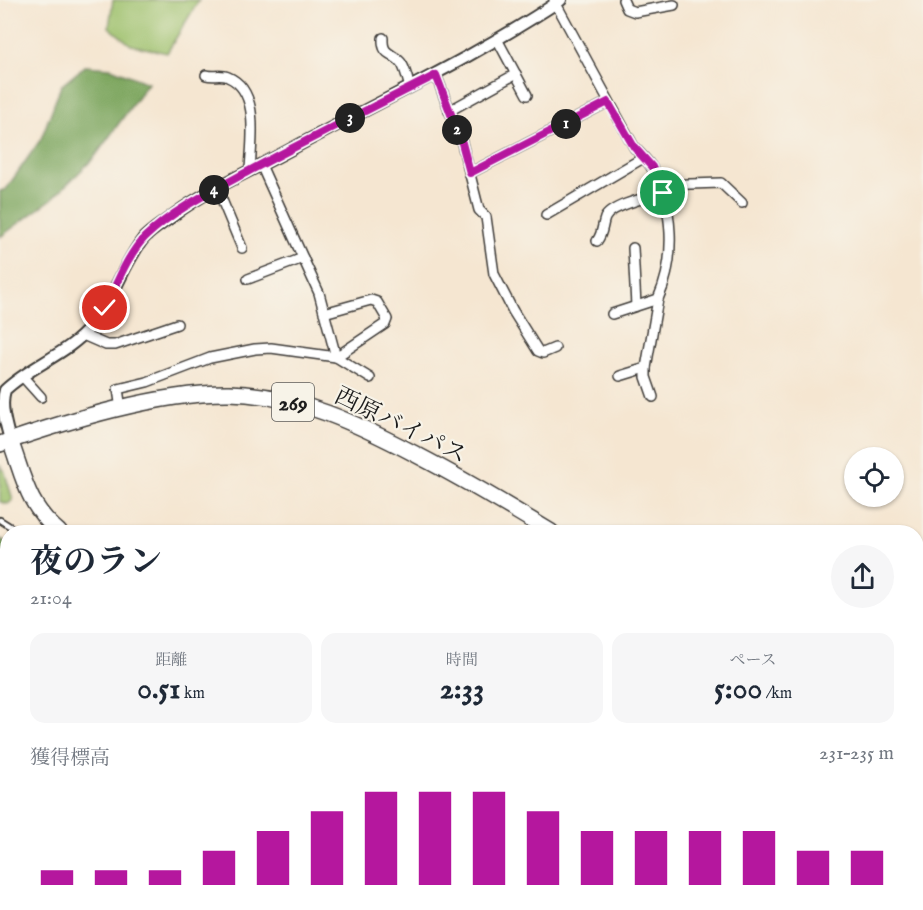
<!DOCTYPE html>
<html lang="ja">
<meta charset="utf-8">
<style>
body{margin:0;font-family:"IM FELL English","Noto Serif JP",serif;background:#f6f6f7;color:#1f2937;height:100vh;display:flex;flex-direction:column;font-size:22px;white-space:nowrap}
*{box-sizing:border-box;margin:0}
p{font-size:20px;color:#747a83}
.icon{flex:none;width:33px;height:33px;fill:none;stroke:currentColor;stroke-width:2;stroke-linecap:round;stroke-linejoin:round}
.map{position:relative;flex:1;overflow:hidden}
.drawer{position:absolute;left:0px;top:525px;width:924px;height:386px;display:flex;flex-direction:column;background:#fff;border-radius:24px 24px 0 0;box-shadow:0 2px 4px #0004}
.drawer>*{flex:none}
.fabs{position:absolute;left:844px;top:447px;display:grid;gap:12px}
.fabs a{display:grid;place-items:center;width:60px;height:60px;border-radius:50%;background:#fff;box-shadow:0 2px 4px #0004;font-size:30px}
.pin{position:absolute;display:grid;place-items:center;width:51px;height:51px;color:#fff;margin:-26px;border:3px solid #fff;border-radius:50%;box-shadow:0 2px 6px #0007}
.km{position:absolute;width:30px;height:30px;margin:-15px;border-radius:50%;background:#222;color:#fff;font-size:16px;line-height:30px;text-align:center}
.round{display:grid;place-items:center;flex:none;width:63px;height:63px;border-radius:32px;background:#f6f6f7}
.head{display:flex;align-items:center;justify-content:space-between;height:102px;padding:0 30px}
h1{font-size:33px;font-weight:700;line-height:45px}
.stats{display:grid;grid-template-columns:repeat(3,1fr);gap:9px;height:102px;padding:6px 30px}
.stats div{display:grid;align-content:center;border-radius:15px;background:#f6f6f7;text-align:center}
.stats b{font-size:30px;font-weight:700}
.stats small{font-size:16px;font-weight:400}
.stats p{font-size:16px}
.chart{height:168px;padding:12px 30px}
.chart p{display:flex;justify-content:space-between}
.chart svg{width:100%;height:108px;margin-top:6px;stroke:#b5179e;stroke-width:6}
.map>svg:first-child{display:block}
</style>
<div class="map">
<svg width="923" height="910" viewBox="0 0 923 910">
<rect width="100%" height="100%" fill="#f7f3e8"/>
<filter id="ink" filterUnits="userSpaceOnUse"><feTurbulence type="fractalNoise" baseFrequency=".0167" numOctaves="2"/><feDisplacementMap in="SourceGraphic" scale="12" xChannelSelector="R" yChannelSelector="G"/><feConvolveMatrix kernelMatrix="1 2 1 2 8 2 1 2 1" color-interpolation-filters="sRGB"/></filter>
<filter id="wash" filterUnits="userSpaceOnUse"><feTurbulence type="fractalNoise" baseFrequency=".008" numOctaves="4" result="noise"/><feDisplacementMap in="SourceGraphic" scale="24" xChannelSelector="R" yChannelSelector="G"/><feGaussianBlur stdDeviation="1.35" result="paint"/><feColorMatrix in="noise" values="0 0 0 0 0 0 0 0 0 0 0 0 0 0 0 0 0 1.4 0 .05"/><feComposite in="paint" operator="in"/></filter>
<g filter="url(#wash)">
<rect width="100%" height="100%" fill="#f5e6d1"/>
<g fill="#9cc06b" stroke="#5c6e44" stroke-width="1.5">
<path d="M 113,0 L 199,0 L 167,53 L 131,45 L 109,27 Z"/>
<path d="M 0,466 L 4,470 L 13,500 L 8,504 L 0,502 Z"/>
<path d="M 0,806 L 7,809 L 8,903 L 220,903 L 215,910 L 0,910 Z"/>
<path d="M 236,903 L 302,903 L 302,905 L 299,910 L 232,910 Z"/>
<path d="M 359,903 L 395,903 L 391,910 L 355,910 Z"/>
<path d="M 409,903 L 500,903 L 511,910 L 404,910 Z"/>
</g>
<g fill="#7da65f" stroke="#4c613e" stroke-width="1.5">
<path d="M 85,66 L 111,68 L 148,83 L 94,158 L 52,199 L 0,237 L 0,191 L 6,189 L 41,139 L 61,86 Z"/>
<path d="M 0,539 L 8,543 L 7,809 L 0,806 Z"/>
</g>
</g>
<g filter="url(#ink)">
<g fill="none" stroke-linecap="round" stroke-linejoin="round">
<g stroke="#3d3a37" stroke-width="8">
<g id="service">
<path d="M 0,520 L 19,532"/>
<path d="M 511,903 L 522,910"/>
<path d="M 546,903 L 556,910"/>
<path d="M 227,910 L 232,903"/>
<path d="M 304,910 L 309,903"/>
<path d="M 399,910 L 404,903"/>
</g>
</g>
<g stroke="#3d3a37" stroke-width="12">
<g id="minor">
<path d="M 554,0 L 634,147 C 640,154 648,161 652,168 C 674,206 676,259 658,299 L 612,314"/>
<path d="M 623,0 L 627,9 L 635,12 L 674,5"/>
<path d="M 383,38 C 382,57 394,52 402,64 C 406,71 408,81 410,88"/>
<path d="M 497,39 L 527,95"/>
<path d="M 206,75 C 213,77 222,74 228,77 C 261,91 251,142 250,171"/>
<path d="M 436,75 L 462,143 L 479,210 L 486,217 L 494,274 L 513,311 L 538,351 L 543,353 L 555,348"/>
<path d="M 449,111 L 516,74"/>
<path d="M 470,173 L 608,102"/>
<path d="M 660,185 L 721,183 L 742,203"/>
<path d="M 217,188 L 242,248"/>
<path d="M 546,215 L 643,158"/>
<path d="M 597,241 C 603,233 602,226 605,218 C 611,205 649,197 663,193"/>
<path d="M 633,248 L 636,306"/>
<path d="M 303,258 L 319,293 L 336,357 L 385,324 L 387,319 L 377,302 L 371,300 L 324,313"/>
<path d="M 248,279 L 303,258 L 261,165"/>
<path d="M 83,335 L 106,345 L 115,345 L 177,324"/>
<path d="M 646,368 L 646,377 L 653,397"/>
<path d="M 620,376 L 646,368 L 658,299"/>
<path d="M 23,377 L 41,397"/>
<path d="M 121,409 L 118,389 L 147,382 L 210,358 L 255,349 L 271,348 L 336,357 L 370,378"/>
<path d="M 916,792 L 923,796"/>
</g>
</g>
<g stroke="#3d3a37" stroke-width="14">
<path id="tertiary" d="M 10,440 C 6,425 0,406 5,390 C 31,365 69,354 92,325 C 114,300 122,266 143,239 C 151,230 165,222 175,214 C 208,190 246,173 282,154 C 376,103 472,59 561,0"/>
</g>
<g stroke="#3d3a37" stroke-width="18">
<g id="trunk">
<path d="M 10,440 C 24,478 27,505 59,532"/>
<path d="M 0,444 C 67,421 159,392 230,393 C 298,395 358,424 417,455 C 463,479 507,505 551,532"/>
<path d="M 916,728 L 923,728"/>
<path d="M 615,903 L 626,910"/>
</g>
</g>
<use href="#service" stroke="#fff" stroke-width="4.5"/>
<use href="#minor" stroke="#fff" stroke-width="9"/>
<use href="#tertiary" stroke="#fff" stroke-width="10"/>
<use href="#trunk" stroke="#fff" stroke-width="15"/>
</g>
</g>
<g fill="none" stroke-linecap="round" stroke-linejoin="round" filter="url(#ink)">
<g stroke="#fff" stroke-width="12">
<path id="route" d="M 105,308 C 116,286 127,255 145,237 C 174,209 214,190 249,171 C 311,138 373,107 436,75 L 462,143 L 470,173 L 608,102 L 634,147 L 652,167 L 663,193"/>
</g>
<use href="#route" stroke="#b5179e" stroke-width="8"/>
</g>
<g text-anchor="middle" stroke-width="4.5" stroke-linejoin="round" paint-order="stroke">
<rect fill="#f7f3e8" stroke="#5e5c59" stroke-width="1.5" x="272" y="383" width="42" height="38" rx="4.5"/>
<g font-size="22" font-weight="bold" fill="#1c1c1c">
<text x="293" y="410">269</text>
</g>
<g font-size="24" fill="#1c1c1c" stroke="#f7f3e8">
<text transform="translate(401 425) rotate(26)" y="8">西原バイパス</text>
</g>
</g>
</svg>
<div class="fabs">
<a><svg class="icon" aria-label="locate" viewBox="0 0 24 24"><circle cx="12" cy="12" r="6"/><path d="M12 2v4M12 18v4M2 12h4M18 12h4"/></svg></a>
</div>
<div class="pin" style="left:663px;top:193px;background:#1e9e55"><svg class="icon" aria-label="arrive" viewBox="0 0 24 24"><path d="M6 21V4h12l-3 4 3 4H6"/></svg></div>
<div class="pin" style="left:105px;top:308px;background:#d93025"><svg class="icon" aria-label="check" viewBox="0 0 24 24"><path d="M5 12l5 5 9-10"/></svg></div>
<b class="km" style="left:566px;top:124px">1</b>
<b class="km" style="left:457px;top:130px">2</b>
<b class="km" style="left:350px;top:118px">3</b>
<b class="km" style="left:214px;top:190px">4</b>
<section class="drawer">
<div class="head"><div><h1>夜のラン</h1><p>21:04</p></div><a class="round"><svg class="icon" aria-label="share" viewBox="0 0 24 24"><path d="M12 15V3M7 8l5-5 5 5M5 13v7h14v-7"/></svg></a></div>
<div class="stats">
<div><p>距離</p><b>0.51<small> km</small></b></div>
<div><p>時間</p><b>2:33</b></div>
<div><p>ペース</p><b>5:00<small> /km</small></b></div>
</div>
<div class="chart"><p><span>獲得標高</span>231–235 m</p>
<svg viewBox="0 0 160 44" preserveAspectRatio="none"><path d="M5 44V38M15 44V38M25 44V38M35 44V30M45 44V22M55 44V14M65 44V6M75 44V6M85 44V6M95 44V14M105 44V22M115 44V22M125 44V22M135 44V22M145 44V30M155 44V30"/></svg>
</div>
</section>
</div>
